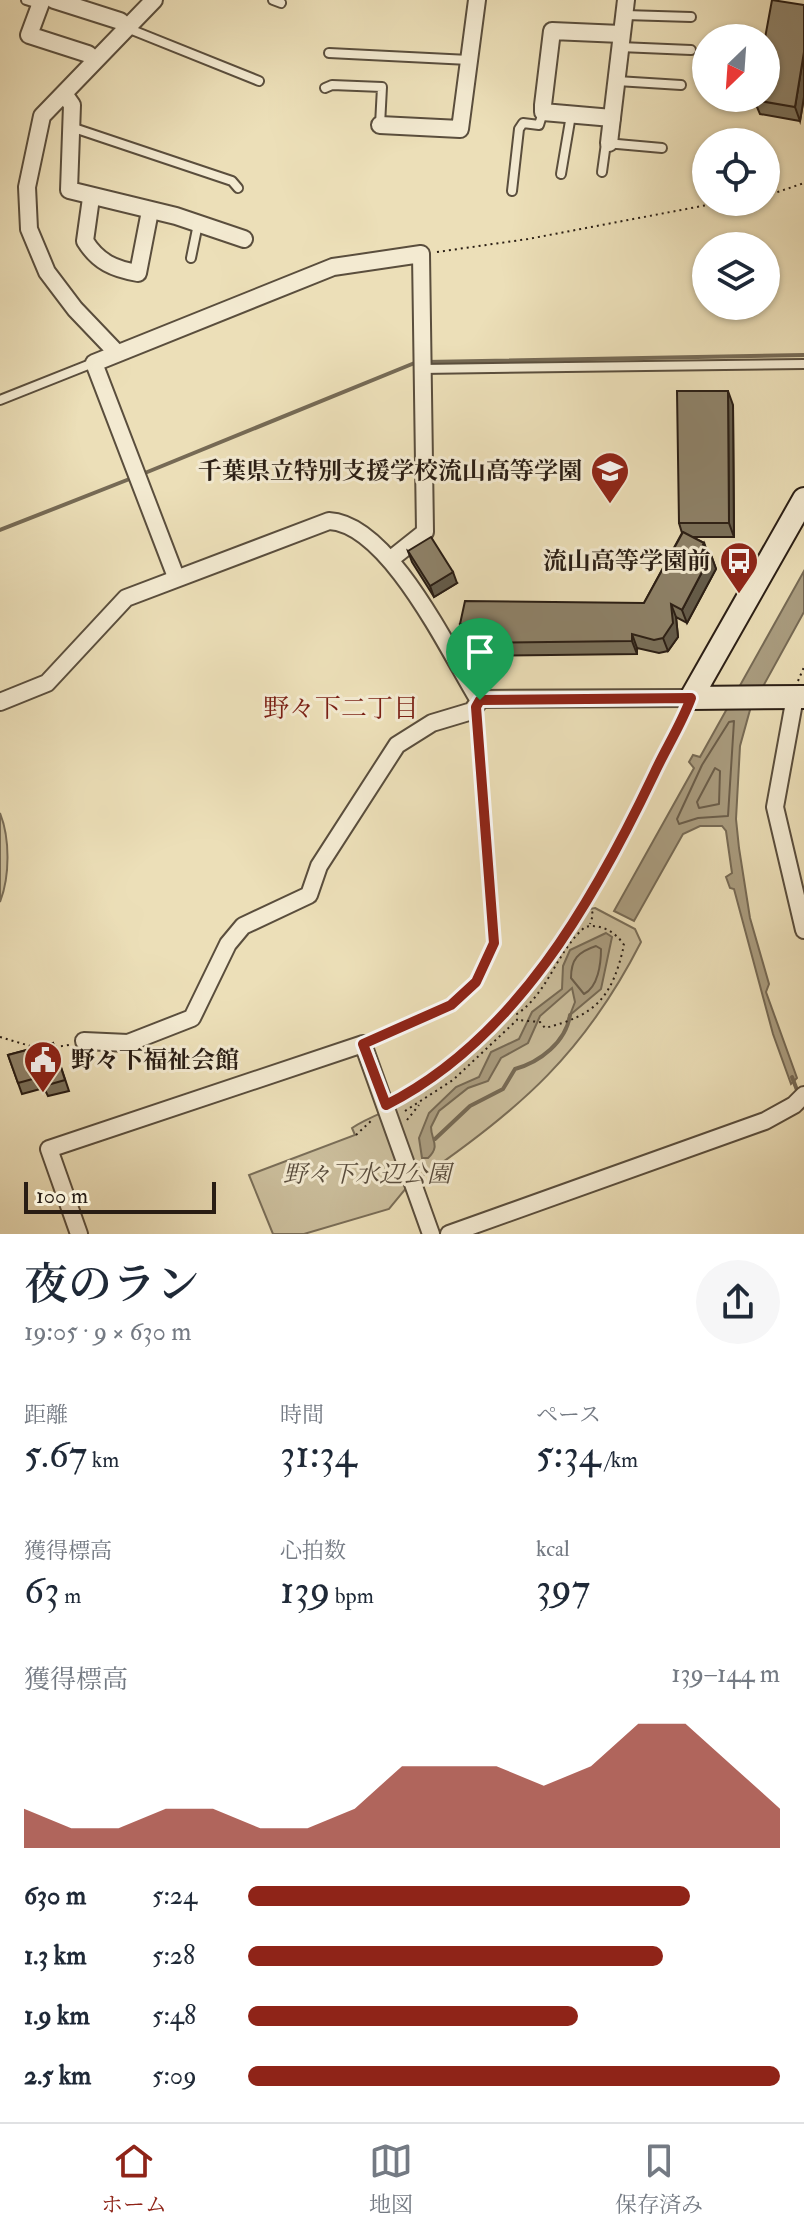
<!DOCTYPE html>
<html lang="ja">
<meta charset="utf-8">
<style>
body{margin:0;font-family:"IM FELL Double Pica","Noto Serif JP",serif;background:#f6f6f7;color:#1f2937;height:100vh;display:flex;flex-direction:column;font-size:30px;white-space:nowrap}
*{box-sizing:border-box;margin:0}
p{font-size:26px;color:#747a83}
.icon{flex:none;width:44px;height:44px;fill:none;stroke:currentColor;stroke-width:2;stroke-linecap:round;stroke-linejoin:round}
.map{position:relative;height:1234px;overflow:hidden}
.sheet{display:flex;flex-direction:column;background:#fff;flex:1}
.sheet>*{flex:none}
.needle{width:52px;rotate:205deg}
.buttons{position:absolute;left:692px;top:24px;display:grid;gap:16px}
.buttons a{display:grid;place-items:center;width:88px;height:88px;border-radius:50%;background:#fff;box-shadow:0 2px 6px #0004;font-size:40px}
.scale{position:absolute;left:24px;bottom:20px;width:192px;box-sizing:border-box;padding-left:8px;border:4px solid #291d14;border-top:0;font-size:22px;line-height:28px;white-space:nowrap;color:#291d14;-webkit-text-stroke:6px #f3ead1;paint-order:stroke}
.pin{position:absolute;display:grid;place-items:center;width:68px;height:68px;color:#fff;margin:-82px -34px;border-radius:50% 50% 50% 0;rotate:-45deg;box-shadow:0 0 8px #0007}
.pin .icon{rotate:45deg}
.round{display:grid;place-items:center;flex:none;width:84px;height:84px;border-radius:42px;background:#f6f6f7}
.head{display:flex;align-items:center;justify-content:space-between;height:136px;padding:0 24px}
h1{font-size:44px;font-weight:600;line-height:60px}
.metrics{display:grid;grid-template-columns:repeat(3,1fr);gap:12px;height:136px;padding:8px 24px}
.metrics div{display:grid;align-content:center}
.metrics b{font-size:40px;font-weight:600}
.metrics small{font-size:22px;font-weight:400}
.metrics p{font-size:22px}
.chart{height:224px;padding:16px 24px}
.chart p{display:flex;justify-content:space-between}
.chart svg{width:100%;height:144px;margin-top:8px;fill:#8f2418;opacity:.7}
ul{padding:0 24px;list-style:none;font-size:26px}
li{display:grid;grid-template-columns:128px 96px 1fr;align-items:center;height:60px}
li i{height:20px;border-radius:10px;background:#8f2418}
.menu{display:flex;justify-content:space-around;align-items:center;height:112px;border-top:2px solid #e0e1e3;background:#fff;font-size:22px;color:#747a83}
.menu a{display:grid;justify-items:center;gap:4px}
.menu .on{color:#8f2418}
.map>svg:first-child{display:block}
</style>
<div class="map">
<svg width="804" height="1234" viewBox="0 0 804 1234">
<rect width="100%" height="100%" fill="#ecdfb8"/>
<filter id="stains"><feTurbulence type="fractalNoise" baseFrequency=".0025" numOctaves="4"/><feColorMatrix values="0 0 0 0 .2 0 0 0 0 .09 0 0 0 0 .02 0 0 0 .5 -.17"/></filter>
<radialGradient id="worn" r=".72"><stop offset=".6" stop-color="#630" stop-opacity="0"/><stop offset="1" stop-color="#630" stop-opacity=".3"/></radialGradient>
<g fill="#cbbe9c" stroke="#7a6e58" stroke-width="2">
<path d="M 0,813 C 10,838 10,876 0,902 Z"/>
<path d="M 595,908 L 635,929 L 641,942 C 585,1052 521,1109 420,1178 L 416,1176 L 389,1209 L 304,1234 L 273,1234 L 249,1175 L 355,1135 L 352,1128 C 370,1116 389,1111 407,1101 C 482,1057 537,981 585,910 Z"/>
</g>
<g fill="#aa9d80" stroke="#766a55" stroke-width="2">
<path d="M 804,571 L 804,612 L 750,710 L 740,746 L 736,819 L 739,848 L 750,918 L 769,984 L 766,992 L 797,1078 L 791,1084 L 773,1034 L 734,889 L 730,888 L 726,877 L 732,873 L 726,831 L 722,826 L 700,826 L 683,834 L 634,921 L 614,911 L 694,768 L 689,762 L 693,755 L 700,757 Z"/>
<path d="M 606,933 L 612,937 L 601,989 L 570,1015 L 575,1002 L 572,988 L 540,1016 L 528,1043 L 501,1058 L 488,1081 L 468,1088 L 439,1111 L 431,1127 C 431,1140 441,1146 428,1158 L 422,1158 L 419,1138 L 429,1113 L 456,1087 L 479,1077 L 491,1052 L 519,1039 L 532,1012 L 562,989 L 563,966 L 570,950 Z"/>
</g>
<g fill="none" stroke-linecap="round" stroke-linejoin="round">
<g stroke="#6a5d4a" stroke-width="2">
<path d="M 734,721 L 728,816 L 698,818 L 679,824 L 677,819 L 702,765 L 729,722 Z"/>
<path d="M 715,768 L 720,771 L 719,804 L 699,808 L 697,802 Z"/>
<path d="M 596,946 L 601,949 C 601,964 598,987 584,994 L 571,978 C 571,959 578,952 596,946 Z"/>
</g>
<g stroke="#766a55" stroke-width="4">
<path d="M 425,362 L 804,355"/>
<path d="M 140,475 L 417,362"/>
<path d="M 0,530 L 132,478"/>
<path d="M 792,1077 L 797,1090"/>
<path d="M 435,1139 L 470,1106 L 503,1089 L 515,1069 C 540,1062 566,1042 570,1015"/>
</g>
<g stroke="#5a4e3d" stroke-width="12">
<g id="lane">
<path d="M 26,0 L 39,4"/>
<path d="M 273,0 L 281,3"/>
<path d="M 625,15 L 691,17"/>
<path d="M 127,28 L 259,81"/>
<path d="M 620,47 L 691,50"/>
<path d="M 329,53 L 469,60"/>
<path d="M 617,81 L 681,85"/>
<path d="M 325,88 L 332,85 L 382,87 L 380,125"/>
<path d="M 71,127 L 232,181 L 238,188"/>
<path d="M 602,172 L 606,143 L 662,148"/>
<path d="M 561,174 L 571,115"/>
<path d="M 512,191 L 519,129 L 523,123 L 539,125 L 543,112"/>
<path d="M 191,258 L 198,224"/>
<path d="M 421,369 L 804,364"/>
<path d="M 0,400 L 93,363"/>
</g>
</g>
<g stroke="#5a4e3d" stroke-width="20">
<g id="street">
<path d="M 42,0 L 29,35 L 88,54 L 95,60"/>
<path d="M 54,0 L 120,21 L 127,27"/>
<path d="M 65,95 L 72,105 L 69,190 L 176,216 L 244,239"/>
<path d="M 612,118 L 543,112 L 543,105 L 552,31 L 621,34"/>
<path d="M 380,125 L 460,129 L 477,0"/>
<path d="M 609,143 L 626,0"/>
<path d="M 91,198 L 85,241 C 98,262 114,269 138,273 L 150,211"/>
<path d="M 117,353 L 75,309 L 47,272 L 29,229 L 27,187 L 42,116 L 154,0"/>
<path d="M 176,577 L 94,363 L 333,267 L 421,254 L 425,532 L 391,559"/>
<path d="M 795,697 L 775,807 L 804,930"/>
<path d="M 0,702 L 47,683 L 126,598 L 329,521 C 389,524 448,650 478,699 L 691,698"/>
<path d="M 84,1041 L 128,1043 L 192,1018 L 228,944 L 243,926 L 309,895 L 319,866 L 397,745 L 432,723 L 472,711 L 480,700"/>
<path d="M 79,1234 L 49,1149 L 363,1044 L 431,1234"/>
<path d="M 449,1234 L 765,1121 L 794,1105 L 804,1095"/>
</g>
</g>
<g stroke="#291d14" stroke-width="26">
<path id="secondary" d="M 804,499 L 691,698 L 804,697"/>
</g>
<g stroke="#291d14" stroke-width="2" stroke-dasharray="2 4" stroke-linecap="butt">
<path d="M 766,196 L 804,183"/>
<path d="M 437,252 L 528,239 L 723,202"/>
<path d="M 798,681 L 804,667"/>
<path d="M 589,900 L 593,915 L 590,924"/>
<path d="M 0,1037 L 37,1048"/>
<path d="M 375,1038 L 451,1005 L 476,982 L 494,943 L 480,722"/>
<path d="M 55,1047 L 69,1045"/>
<path d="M 398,1099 C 517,1039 600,889 655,773 C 664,753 678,734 685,713"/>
<path d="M 405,1111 L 453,1080 L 517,1020 L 517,1014 C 549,992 556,952 585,927 C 600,923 616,932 624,945 C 612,998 596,1015 545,1028 L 540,1022 L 517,1020"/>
<path d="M 407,1120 L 419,1105"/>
<path d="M 356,1135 L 373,1119"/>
</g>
<use href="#lane" stroke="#f3ead1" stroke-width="8"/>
<use href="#street" stroke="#f3ead1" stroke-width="16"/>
<use href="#secondary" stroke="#f3ead1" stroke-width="22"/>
</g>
<g fill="#7a705a" stroke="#291d14" stroke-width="2">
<path d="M 804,97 L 800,121 L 760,114 L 754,100 Z"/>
<path d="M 733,405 L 734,537 L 692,537 L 704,543 L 708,553 L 711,555 L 716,569 L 687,623 L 676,617 L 678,637 L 668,651 L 659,653 L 637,648 L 637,654 L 470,656 L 460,624 L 644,603 L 682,533 L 679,523 Z"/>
<path d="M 408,551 L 457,583 L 434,597 L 412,562 Z"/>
<path d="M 53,1043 L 69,1091 L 48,1096 L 44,1088 L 22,1094 L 8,1055 Z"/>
</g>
<g fill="#635b4a" stroke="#291d14" stroke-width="2">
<path d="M 804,52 L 804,97 L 800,121 L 795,107 Z"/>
<path d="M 728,391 L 733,405 L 734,537 L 729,523 Z"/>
<path d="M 704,543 L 709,557 L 700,550 Z"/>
<path d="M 711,555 L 716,569 L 687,623 L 682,610 Z"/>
<path d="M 453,572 L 457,583 L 434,597 L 430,586 Z"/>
<path d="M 671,604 L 676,617 L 678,637 L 668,651 L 663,638 Z"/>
<path d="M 632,634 L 637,648 L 637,654 L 632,641 Z"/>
</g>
<g fill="#8e8269" stroke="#291d14" stroke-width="2">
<path d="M 772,0 L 804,5 L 804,52 L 795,107 L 754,100 L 755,98 L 766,98 L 765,38 Z"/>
<path d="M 677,391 L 728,391 L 729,523 L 679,523 Z"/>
<path d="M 683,532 L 704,543 L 700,550 L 711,555 L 682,610 L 671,604 L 673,623 L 663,638 L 654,640 L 632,634 L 632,641 L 466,643 L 465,624 L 460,624 L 465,601 L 644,603 Z"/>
<path d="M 431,537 L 453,572 L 430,586 L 408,551 Z"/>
<path d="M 53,1043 L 65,1080 L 44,1086 L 40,1077 L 18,1083 L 8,1055 Z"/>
</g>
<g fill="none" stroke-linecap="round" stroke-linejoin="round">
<g stroke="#fff" stroke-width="16">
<path id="route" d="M 691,698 C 681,725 666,748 654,774 C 594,900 515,1040 386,1105 L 363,1044 L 451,1005 L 476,982 L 494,943 L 476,707 L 480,700 Z"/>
</g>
<use href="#route" stroke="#8f2418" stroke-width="10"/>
</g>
<defs>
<g id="school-pin" transform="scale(2)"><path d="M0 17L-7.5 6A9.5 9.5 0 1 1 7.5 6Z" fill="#8f2418" stroke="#f3ead1"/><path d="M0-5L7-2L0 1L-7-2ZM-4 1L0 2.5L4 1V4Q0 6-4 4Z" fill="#fff"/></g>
<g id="bus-pin" transform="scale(2)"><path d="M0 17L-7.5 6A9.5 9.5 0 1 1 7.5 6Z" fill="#8f2418" stroke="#f3ead1"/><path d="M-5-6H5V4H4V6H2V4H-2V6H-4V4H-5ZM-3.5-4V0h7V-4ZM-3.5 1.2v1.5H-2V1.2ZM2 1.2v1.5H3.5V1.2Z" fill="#fff"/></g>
<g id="civic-pin" transform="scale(2)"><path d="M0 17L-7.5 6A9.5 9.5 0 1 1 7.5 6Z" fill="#8f2418" stroke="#f3ead1"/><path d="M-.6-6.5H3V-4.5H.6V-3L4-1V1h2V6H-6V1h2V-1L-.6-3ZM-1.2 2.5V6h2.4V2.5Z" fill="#fff"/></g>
</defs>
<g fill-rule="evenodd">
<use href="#school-pin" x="610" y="471"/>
<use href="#bus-pin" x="739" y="561"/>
<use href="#civic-pin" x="43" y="1060"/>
</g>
<g text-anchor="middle" stroke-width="6" stroke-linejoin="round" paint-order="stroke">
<g font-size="24" font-weight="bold" fill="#291d14" stroke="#f3ead1" text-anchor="end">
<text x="582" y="479">千葉県立特別支援学校流山高等学園</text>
<text x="711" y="569">流山高等学園前</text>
<text x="71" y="1068" text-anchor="start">野々下福祉会館</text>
</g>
<g font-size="24" font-style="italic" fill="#5a4d3d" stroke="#f3ead1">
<text x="367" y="1182">野々下水辺公園</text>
</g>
<g font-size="26" fill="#7a1f14" stroke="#f3ead1">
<text x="341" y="717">野々下二丁目</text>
</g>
</g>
<rect width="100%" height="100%" filter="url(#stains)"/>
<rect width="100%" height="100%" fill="url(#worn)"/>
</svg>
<div class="buttons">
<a><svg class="needle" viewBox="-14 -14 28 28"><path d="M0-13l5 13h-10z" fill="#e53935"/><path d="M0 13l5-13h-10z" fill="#747a83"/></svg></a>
<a><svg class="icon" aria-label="locate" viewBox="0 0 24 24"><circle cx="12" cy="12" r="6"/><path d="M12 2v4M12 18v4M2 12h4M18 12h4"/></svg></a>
<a><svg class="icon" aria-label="layers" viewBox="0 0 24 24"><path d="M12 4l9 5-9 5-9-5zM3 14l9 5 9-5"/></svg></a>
</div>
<div class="scale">100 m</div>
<div class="pin" style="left:480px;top:700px;background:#1e9e55"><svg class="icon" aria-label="arrive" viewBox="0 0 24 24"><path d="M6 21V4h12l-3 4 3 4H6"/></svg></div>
</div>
<section class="sheet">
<div class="head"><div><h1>夜のラン</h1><p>19:05 · 9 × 630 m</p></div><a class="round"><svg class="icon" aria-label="share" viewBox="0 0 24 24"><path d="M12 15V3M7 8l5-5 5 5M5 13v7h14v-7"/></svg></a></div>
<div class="metrics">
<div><p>距離</p><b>5.67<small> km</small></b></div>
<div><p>時間</p><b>31:34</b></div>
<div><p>ペース</p><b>5:34<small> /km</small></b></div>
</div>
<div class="metrics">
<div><p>獲得標高</p><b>63<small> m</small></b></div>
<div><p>心拍数</p><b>139<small> bpm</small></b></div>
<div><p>kcal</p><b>397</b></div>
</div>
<div class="chart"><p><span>獲得標高</span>139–144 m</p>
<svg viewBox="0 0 160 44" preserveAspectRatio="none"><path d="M0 44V32L10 38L20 38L30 32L40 32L50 38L60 38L70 32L80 19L90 19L100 19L110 25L120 19L130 6L140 6L150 19L160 32V44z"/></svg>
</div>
<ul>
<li><b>630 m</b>5:24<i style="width:83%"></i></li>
<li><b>1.3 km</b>5:28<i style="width:78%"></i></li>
<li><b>1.9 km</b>5:48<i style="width:62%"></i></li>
<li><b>2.5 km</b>5:09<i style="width:100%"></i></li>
</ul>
</section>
<nav class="menu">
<a class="on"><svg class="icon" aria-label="home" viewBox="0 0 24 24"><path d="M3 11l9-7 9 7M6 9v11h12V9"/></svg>ホーム</a>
<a><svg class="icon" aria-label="map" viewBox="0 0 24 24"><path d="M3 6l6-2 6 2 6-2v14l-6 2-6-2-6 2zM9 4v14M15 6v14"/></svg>地図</a>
<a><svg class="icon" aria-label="saved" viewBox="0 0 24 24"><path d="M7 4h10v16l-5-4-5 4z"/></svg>保存済み</a>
</nav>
